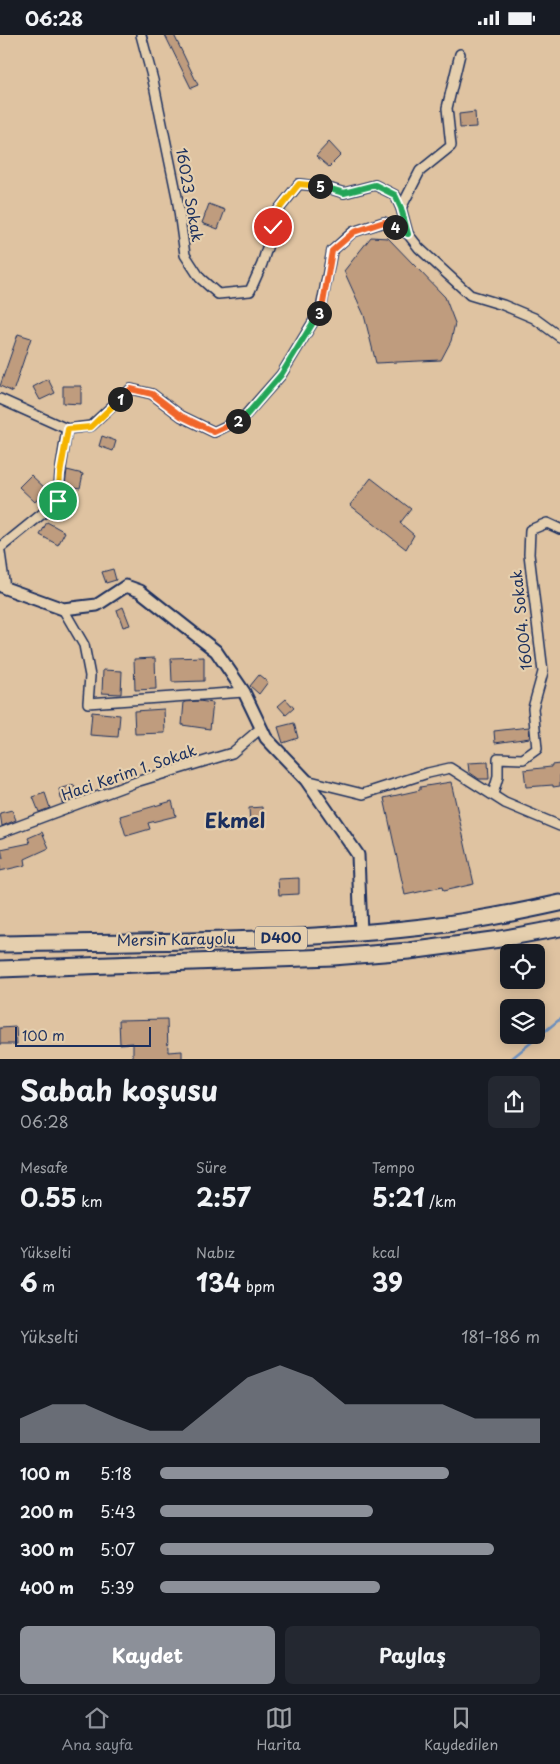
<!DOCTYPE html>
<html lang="tr">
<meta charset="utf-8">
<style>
body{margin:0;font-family:"Playpen Sans",sans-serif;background:#242831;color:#f1f3f6;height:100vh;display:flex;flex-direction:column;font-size:19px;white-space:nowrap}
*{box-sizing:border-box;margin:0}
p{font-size:16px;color:#9ea1a6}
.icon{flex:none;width:28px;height:28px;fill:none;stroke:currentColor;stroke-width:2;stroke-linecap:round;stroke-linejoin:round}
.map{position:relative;height:1024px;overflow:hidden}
.drawer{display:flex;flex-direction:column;background:#171b24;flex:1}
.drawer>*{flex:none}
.fabs{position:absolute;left:500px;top:909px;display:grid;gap:10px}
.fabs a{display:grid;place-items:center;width:45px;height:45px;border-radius:8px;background:#171b24;box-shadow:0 2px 12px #0003;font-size:25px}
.scale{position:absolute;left:15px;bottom:12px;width:136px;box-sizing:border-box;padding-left:5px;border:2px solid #1b2f5e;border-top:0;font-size:14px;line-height:18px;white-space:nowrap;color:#1b2f5e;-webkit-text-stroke:4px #e5cfae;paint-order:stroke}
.pin{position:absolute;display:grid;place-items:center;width:42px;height:42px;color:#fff;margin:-21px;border:2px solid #fff;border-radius:50%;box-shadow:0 1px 5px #0007}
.km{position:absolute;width:25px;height:25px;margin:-12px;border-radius:50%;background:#222;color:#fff;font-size:14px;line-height:25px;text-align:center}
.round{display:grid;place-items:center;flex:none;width:52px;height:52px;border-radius:8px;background:#242831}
.overview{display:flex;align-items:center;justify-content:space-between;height:85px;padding:0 20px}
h1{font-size:28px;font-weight:700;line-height:38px}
.metrics{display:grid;grid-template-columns:repeat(3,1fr);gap:8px;height:85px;padding:5px 20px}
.metrics div{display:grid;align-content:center}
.metrics b{font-size:25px;font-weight:700}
.metrics small{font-size:14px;font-weight:400}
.metrics p{font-size:14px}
.chart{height:140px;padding:10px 20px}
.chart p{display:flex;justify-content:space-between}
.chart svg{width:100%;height:90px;margin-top:5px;fill:#8c9099;opacity:.7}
.button{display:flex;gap:10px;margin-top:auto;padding:10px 20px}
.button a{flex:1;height:58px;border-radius:8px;background:#8c9099;color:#fff;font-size:20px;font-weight:700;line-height:58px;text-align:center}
.button a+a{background:#242831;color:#f1f3f6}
ul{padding:0 20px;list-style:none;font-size:16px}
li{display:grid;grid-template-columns:80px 60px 1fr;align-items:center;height:38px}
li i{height:12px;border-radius:6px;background:#8c9099}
.status{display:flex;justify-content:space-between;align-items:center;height:35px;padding:0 25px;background:#171b24;direction:ltr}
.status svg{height:14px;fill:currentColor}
.menu{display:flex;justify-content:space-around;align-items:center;height:70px;border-top:1px solid #363941;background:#171b24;font-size:14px;color:#9ea1a6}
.menu a{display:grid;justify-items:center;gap:2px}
.menu .active{color:#8c9099}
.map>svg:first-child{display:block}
</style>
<div class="status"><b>06:28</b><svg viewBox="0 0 49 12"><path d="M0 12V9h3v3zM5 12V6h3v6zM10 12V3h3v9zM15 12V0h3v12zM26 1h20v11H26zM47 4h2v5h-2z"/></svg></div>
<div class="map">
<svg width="560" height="1024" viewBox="0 0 560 1024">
<rect width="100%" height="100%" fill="#dfc3a1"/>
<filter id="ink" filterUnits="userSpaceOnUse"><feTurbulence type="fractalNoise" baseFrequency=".02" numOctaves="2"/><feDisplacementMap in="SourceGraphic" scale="10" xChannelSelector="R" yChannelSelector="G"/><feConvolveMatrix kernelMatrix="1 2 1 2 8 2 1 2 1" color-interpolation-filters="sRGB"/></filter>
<g filter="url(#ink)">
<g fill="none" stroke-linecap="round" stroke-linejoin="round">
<path stroke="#6d90bf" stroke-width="2.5" d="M 511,1024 L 560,984"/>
</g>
<g fill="#bf9c7e" stroke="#1b2f5e">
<path d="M 165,0 L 174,0 L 198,50 L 191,53 Z"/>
<path d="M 475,77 L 476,92 L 460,93 L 459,79 Z"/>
<path d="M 329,107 L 341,120 L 329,132 L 316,121 Z"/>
<path d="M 209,169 L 225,175 L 218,194 L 202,188 Z"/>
<path d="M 371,202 L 388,203 L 445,262 L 455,288 L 451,306 L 441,325 L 376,328 L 364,280 L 344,236 Z"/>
<path d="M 18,299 L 31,303 L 13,357 L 0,351 Z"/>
<path d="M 48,344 L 55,358 L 40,365 L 33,352 Z"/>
<path d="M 63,351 L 81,351 L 81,369 L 63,368 Z"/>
<path d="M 102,401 L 116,406 L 113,416 L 99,411 Z"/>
<path d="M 67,435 L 83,439 L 80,453 L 65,450 Z"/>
<path d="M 31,440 L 46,454 L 35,467 L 19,452 Z"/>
<path d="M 371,443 L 411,474 L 400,488 L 414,500 L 406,514 L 350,470 Z"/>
<path d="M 47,487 L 65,497 L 58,510 L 40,500 Z"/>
<path d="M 113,534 L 116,545 L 106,548 L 102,537 Z"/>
<path d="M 123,572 L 130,590 L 123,592 L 117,575 Z"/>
<path d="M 204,622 L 204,646 L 172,647 L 171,623 Z"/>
<path d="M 155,623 L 156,654 L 135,655 L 134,624 Z"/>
<path d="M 103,635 L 122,636 L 121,659 L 102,658 Z"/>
<path d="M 259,640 L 268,647 L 259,659 L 250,651 Z"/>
<path d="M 286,664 L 294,673 L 286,680 L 278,671 Z"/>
<path d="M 199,666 L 213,668 L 210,694 L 182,690 L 184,667 Z"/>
<path d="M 164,674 L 165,698 L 135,699 L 134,676 Z"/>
<path d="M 92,677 L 120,680 L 118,702 L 90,700 Z"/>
<path d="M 294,688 L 298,703 L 283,708 L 278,692 Z"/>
<path d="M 529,692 L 530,703 L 495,708 L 494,696 Z"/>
<path d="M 488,727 L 489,744 L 479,744 L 469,737 L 468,728 Z"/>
<path d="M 560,729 L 560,751 L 553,752 L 553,750 L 526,752 L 524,735 L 551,732 L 551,730 Z"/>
<path d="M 451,747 L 474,849 L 443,856 L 442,852 L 405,860 L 384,763 L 420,755 L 420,752 Z"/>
<path d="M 74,750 L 78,762 L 62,768 L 59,754 Z"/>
<path d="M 45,758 L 50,773 L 39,777 L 33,762 Z"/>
<path d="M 172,766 L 176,781 L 148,788 L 150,794 L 126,801 L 120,781 Z"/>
<path d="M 262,772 L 263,786 L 250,787 L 249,773 Z"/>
<path d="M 12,775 L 16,785 L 2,791 L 0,778 Z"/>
<path d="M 42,797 L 49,813 L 25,824 L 26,830 L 0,836 L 0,823 L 3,823 L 1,814 L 30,808 L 28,803 Z"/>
<path d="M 299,843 L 299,859 L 279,860 L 278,844 Z"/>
<path d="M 167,984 L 168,1017 L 182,1016 L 182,1024 L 133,1024 L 133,1008 L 120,1009 L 119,985 Z"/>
<path d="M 16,992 L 17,1009 L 0,1009 L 0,993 Z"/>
</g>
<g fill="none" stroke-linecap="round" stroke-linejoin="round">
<g stroke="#1b2f5e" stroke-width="12">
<g id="minor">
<path d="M 141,0 L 153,45 L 177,162 L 185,220 L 200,243 L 218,259 L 250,256 L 262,229 L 279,174 L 299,149 L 325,152 L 344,158 L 375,150 L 395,160 L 401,173 L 408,199"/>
<path d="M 401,173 L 420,136 L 451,111 L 447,73 L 460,19"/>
<path d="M 0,364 L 67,394 L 91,391 L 131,354 L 152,359 L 181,381 L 214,397 L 243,383 L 281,340 L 321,274 L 332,216 L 353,197 L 384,187 L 408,199 L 419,213 L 470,260 L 503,270 L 534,283 L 560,302"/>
<path d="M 0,513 L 58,466 L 60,439 L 67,394"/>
<path d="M 0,517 L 5,553"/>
<path d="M 63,574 L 84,610 L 90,641 L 88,668 L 244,657"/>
<path d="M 306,745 L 363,759 L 428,738 L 450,733 L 505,768 L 560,791"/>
<path d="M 493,759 L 498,742 L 498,723 L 523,724 L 537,714 L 533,673 L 543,637 L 529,519 L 530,495 L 547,488 L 560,494"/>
<path d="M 0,798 L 139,746 L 232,718 L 261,693"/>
</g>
</g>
<g stroke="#1b2f5e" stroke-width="15">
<path id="tertiary" d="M 0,550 L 5,553 L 63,574 L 97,570 L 126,551 L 140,556 L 216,616 L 244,657 L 266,703 L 306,745 L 358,820 L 361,898"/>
</g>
<g stroke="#1b2f5e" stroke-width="19">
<g id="trunk">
<path d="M 0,909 C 141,906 282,908 423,892 C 469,887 515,878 560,868"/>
<path d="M 0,934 L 333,922 L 409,916 L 500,904 L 560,893"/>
</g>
</g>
<use href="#minor" stroke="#e5cfae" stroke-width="9"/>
<use href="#tertiary" stroke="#e5cfae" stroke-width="11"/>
<use href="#trunk" stroke="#e5cfae" stroke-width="15"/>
</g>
</g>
<g fill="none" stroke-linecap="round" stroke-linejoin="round" filter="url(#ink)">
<g stroke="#fff" stroke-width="10">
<path id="split-1" d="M 58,466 L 60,439 L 68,394 L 91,392 L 120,364"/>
</g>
<g stroke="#fff" stroke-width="10">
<path id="split-2" d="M 120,364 L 131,354 L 152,359 L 181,381 L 214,397 L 238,386"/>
</g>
<g stroke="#fff" stroke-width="10">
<path id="split-3" d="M 238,386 L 243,384 L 281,340 L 319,278"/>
</g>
<g stroke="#fff" stroke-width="10">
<path id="split-4" d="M 319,278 L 322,274 L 332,216 L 354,197 L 384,187 L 395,192"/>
</g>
<g stroke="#fff" stroke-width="10">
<path id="split-5" d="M 320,151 L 344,158 L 375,150 L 395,160 L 401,173 L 408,199 L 395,192"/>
</g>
<g stroke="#fff" stroke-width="10">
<path id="split-6" d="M 273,192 L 279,174 L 299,149 L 320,151"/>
</g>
<use href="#split-1" stroke="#f5b400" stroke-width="6"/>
<use href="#split-2" stroke="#f0652b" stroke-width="6"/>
<use href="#split-3" stroke="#22a559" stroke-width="6"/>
<use href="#split-4" stroke="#f0652b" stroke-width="6"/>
<use href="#split-5" stroke="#22a559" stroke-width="6"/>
<use href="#split-6" stroke="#f5b400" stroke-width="6"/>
</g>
<g text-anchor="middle" stroke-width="4.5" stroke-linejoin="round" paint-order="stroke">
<rect fill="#e5cfae" stroke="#585f76" stroke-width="1" x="255" y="891.5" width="52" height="23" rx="4"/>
<g font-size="14" font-weight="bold" fill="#1b2f5e">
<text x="281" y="908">D400</text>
</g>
<g font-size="15" fill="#1b2f5e" stroke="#e5cfae">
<text transform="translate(189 160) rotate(80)" y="5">16023 Sokak</text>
<text transform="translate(522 585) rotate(-96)" y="5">16004. Sokak</text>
<text transform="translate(129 738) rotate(-19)" y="5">Haci Kerim 1. Sokak</text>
<text transform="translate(176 905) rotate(-1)" y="5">Mersin Karayolu</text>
</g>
<g font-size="20" font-weight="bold" fill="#1b2f5e" stroke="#e5cfae">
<text x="235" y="793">Ekmel</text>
</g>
</g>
</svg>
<div class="fabs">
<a><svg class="icon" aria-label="locate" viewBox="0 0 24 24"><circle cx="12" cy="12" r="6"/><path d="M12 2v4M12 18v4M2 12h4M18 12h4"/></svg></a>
<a><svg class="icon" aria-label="layers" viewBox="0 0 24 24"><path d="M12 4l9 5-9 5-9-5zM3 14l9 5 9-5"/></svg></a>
</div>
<div class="scale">100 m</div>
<div class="pin" style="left:58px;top:466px;background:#1e9e55"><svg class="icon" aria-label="arrive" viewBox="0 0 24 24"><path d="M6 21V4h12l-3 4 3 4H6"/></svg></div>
<div class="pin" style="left:273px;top:192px;background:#d93025"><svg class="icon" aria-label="check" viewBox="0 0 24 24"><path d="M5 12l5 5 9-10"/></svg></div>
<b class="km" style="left:120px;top:364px">1</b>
<b class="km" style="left:238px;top:386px">2</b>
<b class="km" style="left:319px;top:278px">3</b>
<b class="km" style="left:395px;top:192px">4</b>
<b class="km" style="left:320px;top:151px">5</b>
</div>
<section class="drawer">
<div class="overview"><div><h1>Sabah koşusu</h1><p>06:28</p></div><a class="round"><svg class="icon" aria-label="share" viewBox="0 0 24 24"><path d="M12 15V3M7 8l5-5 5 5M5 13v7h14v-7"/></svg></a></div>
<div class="metrics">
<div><p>Mesafe</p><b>0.55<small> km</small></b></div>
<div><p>Süre</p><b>2:57</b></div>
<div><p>Tempo</p><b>5:21<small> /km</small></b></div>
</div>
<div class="metrics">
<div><p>Yükselti</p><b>6<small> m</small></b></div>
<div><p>Nabız</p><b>134<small> bpm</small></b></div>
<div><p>kcal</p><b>39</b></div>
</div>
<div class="chart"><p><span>Yükselti</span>181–186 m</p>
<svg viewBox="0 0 160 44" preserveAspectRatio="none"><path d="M0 44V32L10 25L20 25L30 32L40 38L50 38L60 25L70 12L80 6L90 12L100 25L110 25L120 25L130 25L140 32L150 32L160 32V44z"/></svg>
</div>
<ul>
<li><b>100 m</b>5:18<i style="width:76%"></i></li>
<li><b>200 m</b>5:43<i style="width:56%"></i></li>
<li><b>300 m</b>5:07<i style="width:88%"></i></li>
<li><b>400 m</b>5:39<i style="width:58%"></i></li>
</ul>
<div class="button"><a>Kaydet</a><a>Paylaş</a></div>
</section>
<nav class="menu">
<a class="active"><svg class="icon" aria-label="home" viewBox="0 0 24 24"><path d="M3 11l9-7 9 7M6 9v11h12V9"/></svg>Ana sayfa</a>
<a><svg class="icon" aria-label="map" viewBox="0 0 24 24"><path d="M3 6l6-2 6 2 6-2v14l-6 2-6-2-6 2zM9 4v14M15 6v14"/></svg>Harita</a>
<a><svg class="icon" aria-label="saved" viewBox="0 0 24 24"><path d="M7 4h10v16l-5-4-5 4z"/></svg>Kaydedilen</a>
</nav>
